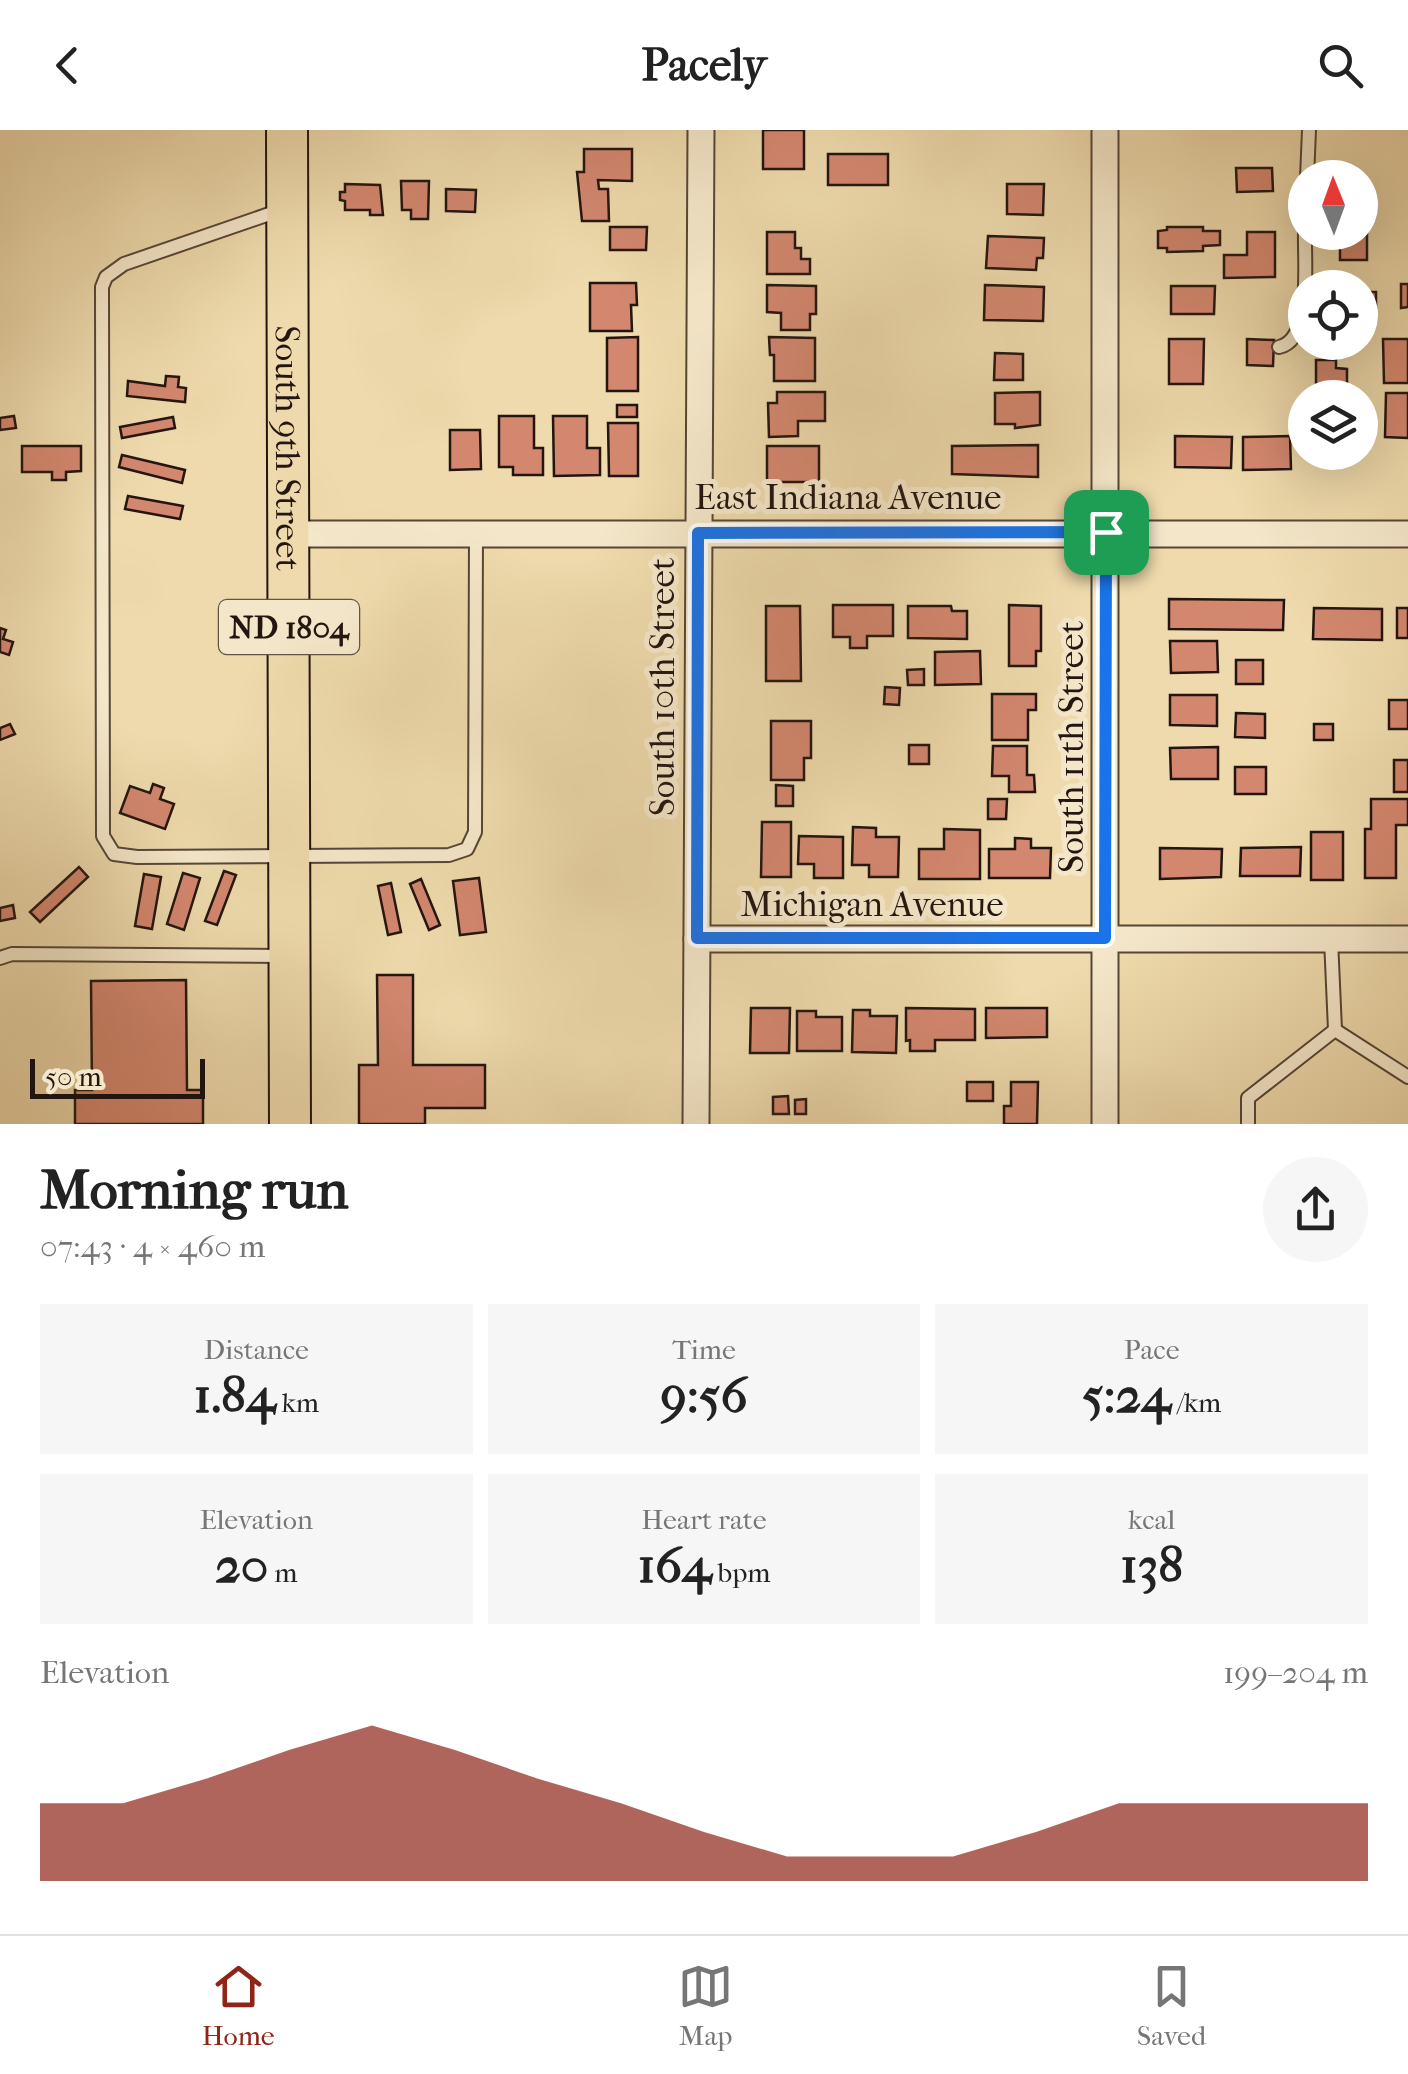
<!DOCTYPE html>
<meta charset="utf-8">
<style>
body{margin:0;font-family:"IM FELL French Canon",serif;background:#f6f6f6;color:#222;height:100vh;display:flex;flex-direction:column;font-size:38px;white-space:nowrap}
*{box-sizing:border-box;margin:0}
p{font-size:32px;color:#767676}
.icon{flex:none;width:55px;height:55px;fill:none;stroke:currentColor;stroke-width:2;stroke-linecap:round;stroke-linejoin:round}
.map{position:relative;height:994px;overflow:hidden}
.panel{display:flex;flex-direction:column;background:#fff;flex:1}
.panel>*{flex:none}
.needle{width:65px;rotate:359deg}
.controls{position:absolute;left:1288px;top:30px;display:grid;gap:20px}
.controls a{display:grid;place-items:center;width:90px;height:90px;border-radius:50%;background:#fff;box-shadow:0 10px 40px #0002;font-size:50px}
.scale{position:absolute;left:30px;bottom:25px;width:175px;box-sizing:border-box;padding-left:10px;border:5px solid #231510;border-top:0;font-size:28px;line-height:35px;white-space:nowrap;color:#231510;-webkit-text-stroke:8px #f4e7c9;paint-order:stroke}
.pin{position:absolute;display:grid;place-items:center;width:85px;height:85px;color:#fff;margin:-42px;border-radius:20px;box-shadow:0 5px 15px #0006}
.round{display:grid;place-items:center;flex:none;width:105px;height:105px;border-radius:52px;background:#f6f6f6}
.overview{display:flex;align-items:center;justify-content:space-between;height:170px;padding:0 40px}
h1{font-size:55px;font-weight:700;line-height:75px}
.metrics{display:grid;grid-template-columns:repeat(3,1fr);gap:15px;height:170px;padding:10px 40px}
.metrics div{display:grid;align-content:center;border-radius:0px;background:#f6f6f6;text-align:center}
.metrics b{font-size:50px;font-weight:700}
.metrics small{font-size:28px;font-weight:400}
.metrics p{font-size:28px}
.chart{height:280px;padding:20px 40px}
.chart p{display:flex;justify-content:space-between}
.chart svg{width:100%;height:180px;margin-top:10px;fill:#8f2418;opacity:.7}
header{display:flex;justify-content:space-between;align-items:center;height:130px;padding:0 40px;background:#fff;font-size:45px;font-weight:700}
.tab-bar{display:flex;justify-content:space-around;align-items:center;height:140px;border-top:2px solid #e0e0e0;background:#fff;font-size:28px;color:#767676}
.tab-bar a{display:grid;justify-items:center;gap:5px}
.tab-bar .selected{color:#8f2418}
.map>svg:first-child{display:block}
</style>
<header><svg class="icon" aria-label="back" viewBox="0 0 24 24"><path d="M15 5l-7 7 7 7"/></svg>Pacely<svg class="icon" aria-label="search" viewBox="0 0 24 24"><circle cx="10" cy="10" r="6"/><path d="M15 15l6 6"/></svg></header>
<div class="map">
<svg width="1408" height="994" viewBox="0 0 1408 994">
<rect width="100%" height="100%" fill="#eedaac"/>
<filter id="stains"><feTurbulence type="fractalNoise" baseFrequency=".002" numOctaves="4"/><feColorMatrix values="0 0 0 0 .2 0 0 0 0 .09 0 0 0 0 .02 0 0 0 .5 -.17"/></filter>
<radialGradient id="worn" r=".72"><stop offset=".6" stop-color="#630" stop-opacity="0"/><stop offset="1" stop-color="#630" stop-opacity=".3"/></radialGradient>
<g fill="#d3876f" stroke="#231510" stroke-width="2.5">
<rect x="763" y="0" width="41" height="39"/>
<path d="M 584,19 L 632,19 L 632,51 L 598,50 L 599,59 L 608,59 L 609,91 L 582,91 L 577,42 L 584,42 Z"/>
<rect x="828" y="24" width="60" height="31"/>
<path d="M 1236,38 L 1272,38 L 1273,61 L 1237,62 Z"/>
<path d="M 401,51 L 429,51 L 428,89 L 411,89 L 411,80 L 402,80 Z"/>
<path d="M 345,54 L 380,55 L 383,85 L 370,85 L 370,80 L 345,80 L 345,71 L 340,70 L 340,62 L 345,62 Z"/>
<path d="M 1007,54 L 1044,54 L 1043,85 L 1007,84 Z"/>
<path d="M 446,59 L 476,60 L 475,82 L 446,81 Z"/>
<path d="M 610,97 L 647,97 L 646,120 L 610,120 Z"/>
<path d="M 1167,97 L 1203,97 L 1203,101 L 1220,101 L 1220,115 L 1203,116 L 1203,121 L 1167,122 L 1167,118 L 1158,118 L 1158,101 L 1167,100 Z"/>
<path d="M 767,102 L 795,102 L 795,118 L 801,118 L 801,129 L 810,129 L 810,144 L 767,144 Z"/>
<path d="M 1247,102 L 1275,102 L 1275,147 L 1224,148 L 1224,125 L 1247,125 Z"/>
<path d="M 1340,102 L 1367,103 L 1367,130 L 1340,130 Z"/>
<path d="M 988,106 L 1044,108 L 1043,128 L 1037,128 L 1036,140 L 986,138 Z"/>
<path d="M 590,153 L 636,153 L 637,175 L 631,175 L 632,201 L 590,201 Z"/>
<path d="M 1401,154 L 1408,154 L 1408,177 L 1401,178 Z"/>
<path d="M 767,155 L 816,156 L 816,184 L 810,184 L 810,200 L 781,200 L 781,183 L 767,182 Z"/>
<path d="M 985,155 L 1044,157 L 1043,191 L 984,190 Z"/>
<path d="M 1171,156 L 1215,156 L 1214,184 L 1171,184 Z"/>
<path d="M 1362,162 L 1376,162 L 1376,177 L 1362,178 Z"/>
<path d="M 638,207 L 638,261 L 607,261 L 607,208 Z"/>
<path d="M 769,207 L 815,208 L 815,251 L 774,251 L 774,225 L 770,225 Z"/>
<path d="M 1169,209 L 1204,209 L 1203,254 L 1169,254 Z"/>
<path d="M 1247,209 L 1274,210 L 1273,236 L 1247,235 Z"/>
<path d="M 1383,209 L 1408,209 L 1408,253 L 1384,253 Z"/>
<path d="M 995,223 L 1023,224 L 1023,250 L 994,250 Z"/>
<path d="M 1316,230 L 1336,230 L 1336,238 L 1347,239 L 1347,255 L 1316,255 Z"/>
<path d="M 166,246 L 179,247 L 178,257 L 186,258 L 185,272 L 127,266 L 128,251 L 165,256 Z"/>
<path d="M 777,262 L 825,262 L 825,291 L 798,291 L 798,306 L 769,307 L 768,273 L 777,273 Z"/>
<path d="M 1040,262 L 1040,295 L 1015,298 L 1015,294 L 995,294 L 995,263 Z"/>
<path d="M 1386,263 L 1408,263 L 1408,308 L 1385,307 Z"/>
<rect x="617" y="275" width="20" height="12"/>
<path d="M 14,286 L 16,298 L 0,300 L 0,288 Z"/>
<path d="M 499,286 L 534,286 L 534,318 L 543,318 L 543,345 L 513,345 L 513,337 L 499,337 Z"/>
<path d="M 553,286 L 587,286 L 587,318 L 600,318 L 600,345 L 554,346 Z"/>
<path d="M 173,287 L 175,298 L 122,308 L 120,297 Z"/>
<path d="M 608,293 L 638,293 L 638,346 L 609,346 Z"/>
<path d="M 450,300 L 480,300 L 481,339 L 450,340 Z"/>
<path d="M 1175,306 L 1232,307 L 1231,338 L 1175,337 Z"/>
<path d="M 1290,306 L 1291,339 L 1243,340 L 1243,307 Z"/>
<path d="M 1038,315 L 1038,347 L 952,344 L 952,316 Z"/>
<path d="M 22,316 L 81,316 L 81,341 L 66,342 L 66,350 L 52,350 L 52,342 L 22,342 Z"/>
<rect x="767" y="316" width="52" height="36"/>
<path d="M 122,325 L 185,340 L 182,353 L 119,337 Z"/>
<path d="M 128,366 L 183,376 L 180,389 L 125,379 Z"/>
<path d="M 1169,469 L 1284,470 L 1283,500 L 1169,499 Z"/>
<path d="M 833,475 L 893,475 L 893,506 L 867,506 L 867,518 L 850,518 L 850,507 L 833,507 Z"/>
<path d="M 1009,475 L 1041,476 L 1041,521 L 1036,521 L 1036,536 L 1009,536 Z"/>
<path d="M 766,476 L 800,476 L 801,551 L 766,551 Z"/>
<path d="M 908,476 L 951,476 L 952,481 L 967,481 L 967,509 L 908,508 Z"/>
<path d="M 1314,478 L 1382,479 L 1382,510 L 1313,509 Z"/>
<rect x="1397" y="478" width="11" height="30"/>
<path d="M 0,498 L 6,500 L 3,509 L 13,512 L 9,525 L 0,522 Z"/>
<path d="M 1170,511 L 1217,511 L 1218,542 L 1171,543 Z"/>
<path d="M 980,521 L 981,554 L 935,555 L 935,522 Z"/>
<rect x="1236" y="530" width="27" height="24"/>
<path d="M 924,539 L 924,555 L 908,555 L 907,540 Z"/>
<path d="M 885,557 L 900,558 L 899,575 L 884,574 Z"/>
<path d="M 992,564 L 1036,564 L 1036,580 L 1028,580 L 1028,610 L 992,610 Z"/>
<path d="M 1170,565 L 1217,565 L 1217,596 L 1170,595 Z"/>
<rect x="1389" y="570" width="19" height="29"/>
<path d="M 1236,583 L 1265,584 L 1265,608 L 1235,607 Z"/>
<path d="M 771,591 L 811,591 L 811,628 L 804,628 L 804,650 L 771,650 Z"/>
<path d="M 10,594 L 15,604 L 0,610 L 0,598 Z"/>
<rect x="1314" y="594" width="19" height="16"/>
<rect x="909" y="615" width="20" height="19"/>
<path d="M 993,616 L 1027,616 L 1027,645 L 1034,645 L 1035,662 L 1009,662 L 1009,646 L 992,646 Z"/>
<path d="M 1218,617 L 1218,649 L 1171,649 L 1170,618 Z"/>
<rect x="1394" y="630" width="14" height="32"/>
<rect x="1235" y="637" width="31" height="27"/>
<path d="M 153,654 L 164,658 L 160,669 L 174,674 L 165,699 L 120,683 L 130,656 L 150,663 Z"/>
<path d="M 776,655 L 793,656 L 793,676 L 776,676 Z"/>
<path d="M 988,669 L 1007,669 L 1006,689 L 988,689 Z"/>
<path d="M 1371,669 L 1408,669 L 1408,695 L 1396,695 L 1396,748 L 1365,748 L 1365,699 L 1371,699 Z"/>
<path d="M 762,692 L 791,692 L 791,747 L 761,747 Z"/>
<path d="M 853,697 L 876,698 L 876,707 L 899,707 L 898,747 L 869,747 L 869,735 L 852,735 Z"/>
<path d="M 944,699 L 980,700 L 980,749 L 919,749 L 919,719 L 944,719 Z"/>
<rect x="1311" y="702" width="32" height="48"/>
<path d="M 799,706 L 843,707 L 843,748 L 814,748 L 814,734 L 798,734 Z"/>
<path d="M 1015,708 L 1031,709 L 1031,718 L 1051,718 L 1050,748 L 989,748 L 989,719 L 1015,719 Z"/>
<path d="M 1301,717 L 1300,746 L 1240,746 L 1241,718 Z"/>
<path d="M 1160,718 L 1222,719 L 1221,747 L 1160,749 Z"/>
<path d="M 79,737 L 88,747 L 40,792 L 30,782 Z"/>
<path d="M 224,741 L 236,745 L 217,795 L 205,791 Z"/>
<path d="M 183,743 L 200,748 L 184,800 L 167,794 Z"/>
<path d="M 144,744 L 161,747 L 152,799 L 135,796 Z"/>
<path d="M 479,748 L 486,802 L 460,805 L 453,751 Z"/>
<path d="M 421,749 L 440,795 L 429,800 L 410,754 Z"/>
<path d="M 391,753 L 401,802 L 388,805 L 378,756 Z"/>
<path d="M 13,775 L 15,788 L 0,791 L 0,778 Z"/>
<path d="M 377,845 L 413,845 L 413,935 L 485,935 L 485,978 L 425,978 L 425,994 L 359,994 L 359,935 L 378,935 Z"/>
<path d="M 186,850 L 187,960 L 203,960 L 203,994 L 75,994 L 75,960 L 92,960 L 91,851 Z"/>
<path d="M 751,878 L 790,878 L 789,923 L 750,923 Z"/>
<path d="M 906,878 L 975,879 L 975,910 L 935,910 L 935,921 L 910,921 L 910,910 L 906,911 Z"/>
<path d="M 986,878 L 1047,878 L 1047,907 L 986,908 Z"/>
<path d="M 853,880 L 870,880 L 870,886 L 897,886 L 896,923 L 852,922 Z"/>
<path d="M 797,881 L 816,881 L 816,887 L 842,887 L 842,921 L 797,921 Z"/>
<rect x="967" y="952" width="26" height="19"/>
<path d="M 1011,952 L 1038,952 L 1037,994 L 1004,994 L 1004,976 L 1011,976 Z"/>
<path d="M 788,966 L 789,984 L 773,984 L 773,967 Z"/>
<path d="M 806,969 L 806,984 L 795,984 L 795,970 Z"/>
</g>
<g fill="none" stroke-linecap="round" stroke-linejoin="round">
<g stroke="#564637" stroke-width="16">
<g id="lane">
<path d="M 1307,48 L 1309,0"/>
<path d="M 281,80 L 124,134 L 106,147 L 102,157 L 103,706 L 114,724 L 137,727 L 449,725 L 467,719 L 475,702 L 476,403"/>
<path d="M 1279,217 C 1313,210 1304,132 1305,102"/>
<path d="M 1331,809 L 1335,900"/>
<path d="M 0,828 L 12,824 L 282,826"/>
<path d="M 1335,900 L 1408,947"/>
<path d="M 1248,994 L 1248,968 L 1335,900"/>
</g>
</g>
<g stroke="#564637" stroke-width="29">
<g id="street">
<path d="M 1105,0 L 1105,994"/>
<path d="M 288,404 L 1408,404"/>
<path d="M 697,809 L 1408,809"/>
<path d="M 696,994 L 701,0"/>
</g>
</g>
<g stroke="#231510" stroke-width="44">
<g id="primary">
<path id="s1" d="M 287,0 L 290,994"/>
</g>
</g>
<use href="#lane" stroke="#f4e7c9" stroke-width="12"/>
<use href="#street" stroke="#f4e7c9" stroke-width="25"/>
<use href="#primary" stroke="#eedaac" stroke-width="40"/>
</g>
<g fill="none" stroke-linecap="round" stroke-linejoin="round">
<g stroke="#fff" stroke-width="20">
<path id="route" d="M 1106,402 L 1105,808 L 697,808 L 698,403 Z"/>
</g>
<use href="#route" stroke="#1a73e8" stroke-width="12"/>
</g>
<g text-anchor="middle" stroke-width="10" stroke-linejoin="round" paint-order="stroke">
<rect fill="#f4e7c9" stroke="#625448" stroke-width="2.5" x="219" y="470" width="140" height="54" rx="8"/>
<g font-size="32" font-weight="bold" fill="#231510">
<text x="289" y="508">ND 1804</text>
</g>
<g font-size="35" fill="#231510" stroke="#f4e7c9">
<text dy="12" stroke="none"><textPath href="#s1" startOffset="318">South 9th Street</textPath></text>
<text x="848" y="379">East Indiana Avenue</text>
<text transform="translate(662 557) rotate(-90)" y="12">South 10th Street</text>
<text transform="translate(1071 617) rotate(-90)" y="12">South 11th Street</text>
<text x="872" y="786">Michigan Avenue</text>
</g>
</g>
<rect width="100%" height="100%" filter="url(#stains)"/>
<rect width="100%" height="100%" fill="url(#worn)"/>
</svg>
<div class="controls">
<a><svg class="needle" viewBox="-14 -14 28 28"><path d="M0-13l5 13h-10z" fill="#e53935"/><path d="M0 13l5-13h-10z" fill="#767676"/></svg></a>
<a><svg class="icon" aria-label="locate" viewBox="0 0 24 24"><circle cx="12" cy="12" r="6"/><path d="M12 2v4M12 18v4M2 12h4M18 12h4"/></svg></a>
<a><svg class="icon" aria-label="layers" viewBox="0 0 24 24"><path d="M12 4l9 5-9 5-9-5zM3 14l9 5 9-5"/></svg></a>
</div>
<div class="scale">50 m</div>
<div class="pin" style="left:1106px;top:402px;background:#1e9e55"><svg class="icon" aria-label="arrive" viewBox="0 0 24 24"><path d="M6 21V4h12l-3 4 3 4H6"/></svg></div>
</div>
<section class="panel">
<div class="overview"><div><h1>Morning run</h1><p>07:43 · 4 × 460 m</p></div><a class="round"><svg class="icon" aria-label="share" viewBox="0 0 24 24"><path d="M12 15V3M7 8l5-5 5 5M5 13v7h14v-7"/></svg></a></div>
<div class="metrics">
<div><p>Distance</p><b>1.84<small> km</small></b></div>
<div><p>Time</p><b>9:56</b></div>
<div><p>Pace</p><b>5:24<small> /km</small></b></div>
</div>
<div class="metrics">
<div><p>Elevation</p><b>20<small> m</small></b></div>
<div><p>Heart rate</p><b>164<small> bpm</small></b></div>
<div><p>kcal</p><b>138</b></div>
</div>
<div class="chart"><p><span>Elevation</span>199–204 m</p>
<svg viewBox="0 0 160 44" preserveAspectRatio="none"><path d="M0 44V25L10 25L20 19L30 12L40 6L50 12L60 19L70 25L80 32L90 38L100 38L110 38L120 32L130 25L140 25L150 25L160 25V44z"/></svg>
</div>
</section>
<nav class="tab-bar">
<a class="selected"><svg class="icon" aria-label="home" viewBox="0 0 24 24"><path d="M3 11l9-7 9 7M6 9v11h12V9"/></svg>Home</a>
<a><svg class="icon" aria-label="map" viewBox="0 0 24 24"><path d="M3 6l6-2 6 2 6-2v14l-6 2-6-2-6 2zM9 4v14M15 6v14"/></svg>Map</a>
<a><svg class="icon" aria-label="saved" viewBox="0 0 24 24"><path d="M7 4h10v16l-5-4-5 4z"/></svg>Saved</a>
</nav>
